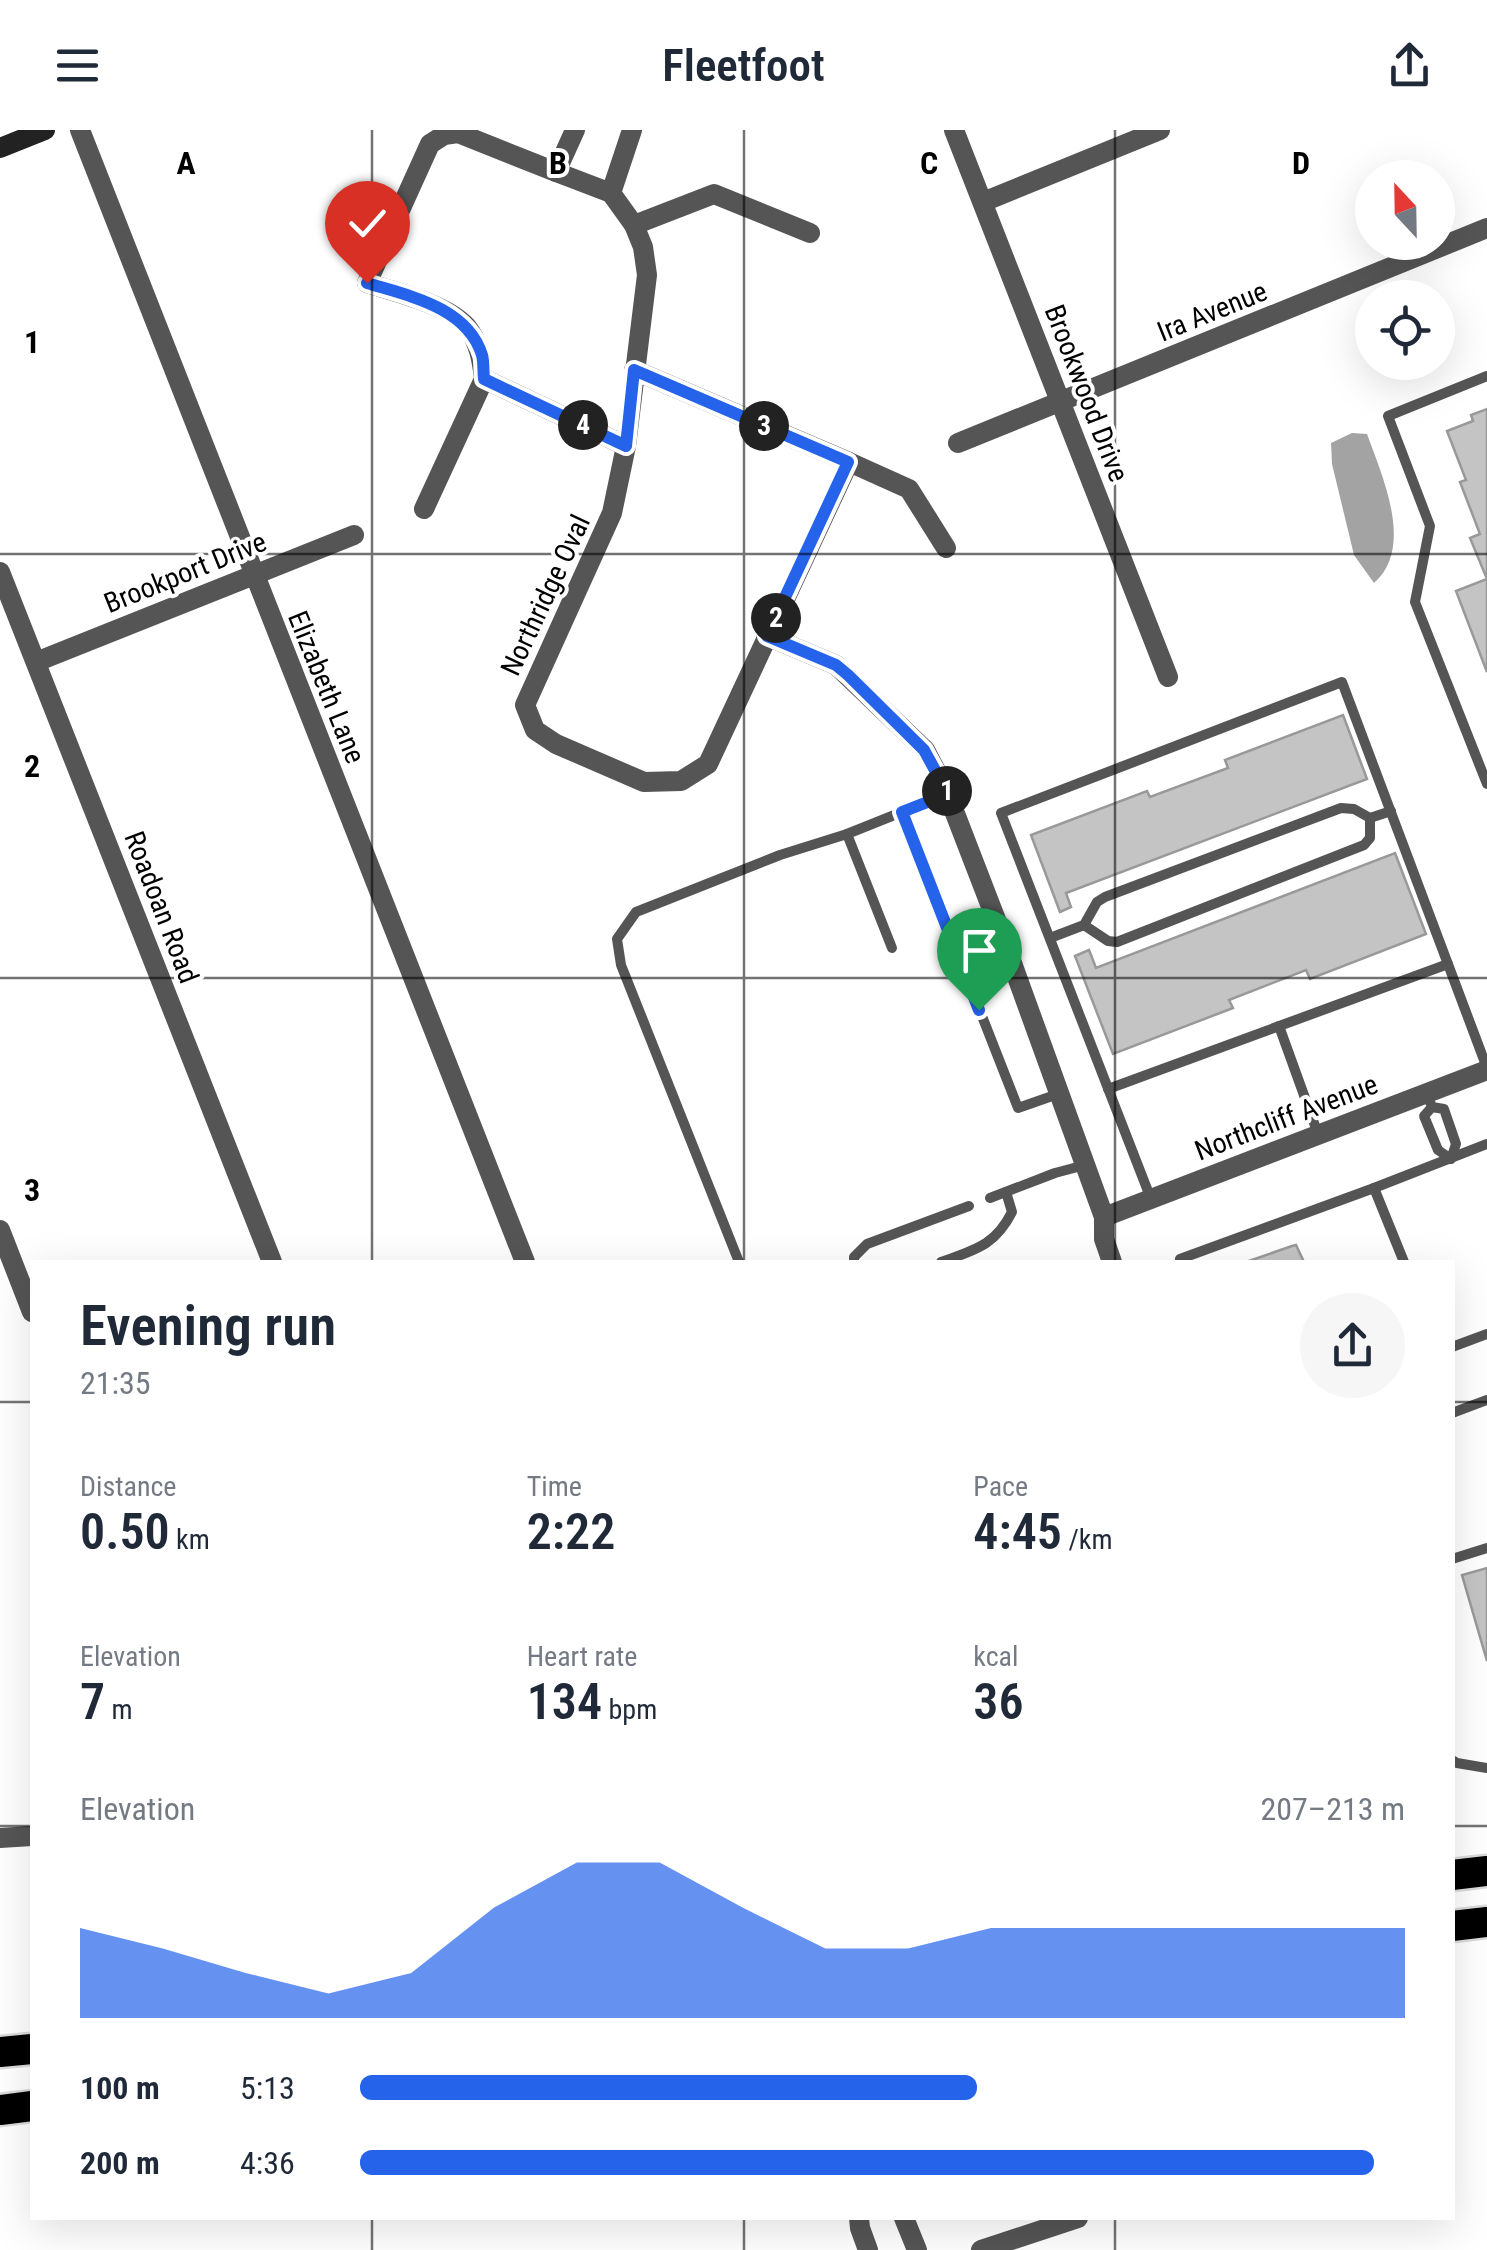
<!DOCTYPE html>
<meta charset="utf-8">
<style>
body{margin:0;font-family:"Roboto Condensed",sans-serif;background:#f6f6f7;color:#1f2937;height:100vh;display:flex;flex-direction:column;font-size:38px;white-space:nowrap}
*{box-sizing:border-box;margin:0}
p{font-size:32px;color:#747a83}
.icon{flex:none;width:55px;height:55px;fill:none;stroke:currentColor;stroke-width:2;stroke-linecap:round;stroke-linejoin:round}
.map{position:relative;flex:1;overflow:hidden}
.drawer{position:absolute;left:30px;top:1130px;width:1425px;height:960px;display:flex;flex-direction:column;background:#fff;border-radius:0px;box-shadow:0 10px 40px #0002}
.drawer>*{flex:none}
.needle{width:65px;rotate:338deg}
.buttons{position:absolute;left:1355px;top:30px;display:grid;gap:20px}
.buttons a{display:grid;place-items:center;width:100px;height:100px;border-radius:50%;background:#fff;box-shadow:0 10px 40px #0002;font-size:50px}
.pin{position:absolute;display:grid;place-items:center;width:85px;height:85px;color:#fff;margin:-102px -42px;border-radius:50% 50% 50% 0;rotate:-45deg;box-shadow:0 0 10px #0007}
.pin .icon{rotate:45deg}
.km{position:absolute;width:50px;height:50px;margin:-25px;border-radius:50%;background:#222;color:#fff;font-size:28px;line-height:50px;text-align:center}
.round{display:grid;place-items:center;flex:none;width:105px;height:105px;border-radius:52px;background:#f6f6f7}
.head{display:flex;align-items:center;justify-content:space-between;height:170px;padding:0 50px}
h1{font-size:55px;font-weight:600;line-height:75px}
.stats{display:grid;grid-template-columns:repeat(3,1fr);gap:15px;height:170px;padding:10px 50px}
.stats div{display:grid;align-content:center}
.stats b{font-size:50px;font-weight:600}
.stats small{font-size:28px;font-weight:400}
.stats p{font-size:28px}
.chart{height:280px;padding:20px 50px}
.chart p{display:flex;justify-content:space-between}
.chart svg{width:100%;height:180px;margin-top:10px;fill:#2563eb;opacity:.7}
ul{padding:0 50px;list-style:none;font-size:32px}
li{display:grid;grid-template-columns:160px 120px 1fr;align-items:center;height:75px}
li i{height:25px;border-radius:12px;background:#2563eb}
header{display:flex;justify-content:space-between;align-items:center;height:130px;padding:0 50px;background:#fff;font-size:45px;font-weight:600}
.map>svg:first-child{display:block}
</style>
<header><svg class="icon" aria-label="menu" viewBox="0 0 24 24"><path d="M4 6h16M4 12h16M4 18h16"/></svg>Fleetfoot<svg class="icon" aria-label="share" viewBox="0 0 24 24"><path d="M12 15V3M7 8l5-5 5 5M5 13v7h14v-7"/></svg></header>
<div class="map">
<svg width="1487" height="2120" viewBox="0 0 1487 2120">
<rect width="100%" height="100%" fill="#fff"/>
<path fill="#a3a3a3" d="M 1352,303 L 1367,304 C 1382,346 1415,417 1374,453 L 1354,425 L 1332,334 L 1331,313 Z"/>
<g fill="#c4c4c4" stroke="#999" stroke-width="2.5">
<path d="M 1487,279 L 1487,542 L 1456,461 L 1487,449 L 1470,408 L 1480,404 L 1460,352 L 1466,350 L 1447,301 L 1473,291 L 1471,285 Z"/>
<path d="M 1343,585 L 1367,649 L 1066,763 L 1071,777 L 1060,782 L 1031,705 L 1147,661 L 1150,667 L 1228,638 L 1225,630 Z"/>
<path d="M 1395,723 L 1426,804 L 1310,849 L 1306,840 L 1229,870 L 1233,878 L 1113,924 L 1075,826 L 1089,820 L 1096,838 Z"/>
<path d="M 1296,1115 L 1304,1132 L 1246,1132 L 1292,1116 Z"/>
<path d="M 1487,1438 L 1487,1531 L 1462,1445 Z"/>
</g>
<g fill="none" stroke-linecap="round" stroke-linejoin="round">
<g stroke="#dbdbdb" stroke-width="35">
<g id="highway">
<path d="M 1452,1745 L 1487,1741"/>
<path d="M 1452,1796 L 1487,1792"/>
<path d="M 0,1922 L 32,1919"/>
<path d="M 0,1980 L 32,1976"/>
</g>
</g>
<g stroke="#555" stroke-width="10">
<path d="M 1487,246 L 1388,286 L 1430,396 L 1415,472 L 1487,654"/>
<path d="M 948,664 L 902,682 L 1018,978 L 1058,964"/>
<path d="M 1084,795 L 1108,811 L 1117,812 L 1364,715 L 1370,708 L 1370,688"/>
<path d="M 1050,808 L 1084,795 L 1097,772 L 1105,767 L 1341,678 L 1354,679 L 1370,688 L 1391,681"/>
<path d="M 892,818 L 847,704 L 902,682"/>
<path d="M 1279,896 L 1318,1004"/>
<path d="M 1108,959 L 1448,834"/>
<path d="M 1427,964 L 1432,977 L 1444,979 L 1445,982 L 1456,1014 L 1451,1029 L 1438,1020 L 1424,986 L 1432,977"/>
<path d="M 990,1068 L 1055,1043 L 1085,1035"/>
<path d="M 1151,1069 L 1001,683 L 1342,552 L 1487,938"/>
<path d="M 739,1132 L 621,835 L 617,809 L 636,782 L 780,725 L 847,704"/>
<path d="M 854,1132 L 854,1127 L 867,1114 L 969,1076"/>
<path d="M 941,1132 C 974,1120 995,1116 1012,1082 L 1006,1062"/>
<path d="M 1181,1132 L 1180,1129 L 1374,1058"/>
<path d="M 1404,1132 L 1374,1058 L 1487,1014"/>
<path d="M 1452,1217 L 1487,1204"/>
<path d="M 1452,1283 L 1487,1270"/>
<path d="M 1452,1429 L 1487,1418"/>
<path d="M 1452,1630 L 1457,1633 L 1487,1638"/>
</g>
<g stroke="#555" stroke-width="20">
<path d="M 80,0 L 525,1132"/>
<path d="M 954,0 L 1168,547"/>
<path d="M 556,42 L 611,63"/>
<path d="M 611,63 L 634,95 L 643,117 L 647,145 L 626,316 L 612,383 L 525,575 L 535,600 L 556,614 L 644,652 L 681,651 L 708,634 L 849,332 L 634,240"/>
<path d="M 611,63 L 632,0"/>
<path d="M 983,72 L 1160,0"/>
<path d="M 634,95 L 714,64 L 810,103"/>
<path d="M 484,249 L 626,316"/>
<path d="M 958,313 L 1487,98"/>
<path d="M 849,332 L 909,359 L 946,418"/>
<path d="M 424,379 L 484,249 C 482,231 479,212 467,197 C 447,174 395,162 367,153 L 430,14 L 444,5 L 458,3 L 556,42 L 575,0"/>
<path d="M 0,442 L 272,1132"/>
<path d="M 767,506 L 836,535 L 925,620 L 946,660 L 1000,800 L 1104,1087 L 1104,1109 L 1112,1132"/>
<path d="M 36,532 L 354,405"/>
<path d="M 1104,1087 L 1487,940"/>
<path d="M 0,1100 L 32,1182"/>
<path d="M 0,1708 L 32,1706"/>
<path d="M 859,2088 L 860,2098 L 868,2120"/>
<path d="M 904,2088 L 917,2120"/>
<path d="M 981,2120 L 1078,2088"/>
</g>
<path stroke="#222" stroke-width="20" d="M 0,18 L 45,0"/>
<use href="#highway" stroke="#000" stroke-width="30"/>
</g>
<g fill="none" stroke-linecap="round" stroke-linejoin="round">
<g stroke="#fff" stroke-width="20">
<path id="route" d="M 367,153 C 409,166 467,177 482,225 C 484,232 483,241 484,249 L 626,316 L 634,240 L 848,332 L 767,506 L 836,535 L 848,545 L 924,620 L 948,664 L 902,682 L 979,880"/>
</g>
<use href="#route" stroke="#2563eb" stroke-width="12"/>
</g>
<path fill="none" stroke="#000" stroke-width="2.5" stroke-opacity="0.55" d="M 372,0 L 372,1132M 744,0 L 744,1132M 1115,0 L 1115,1132M 0,424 L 1487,424M 0,848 L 1487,848M 0,1272 L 32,1272M 1452,1272 L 1487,1272M 0,1696 L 32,1696M 1452,1696 L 1487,1696M 372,2088 L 372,2120M 744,2088 L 744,2120M 1115,2088 L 1115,2120"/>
<g text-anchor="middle" stroke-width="8" stroke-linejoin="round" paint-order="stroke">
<g font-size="28" fill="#000" stroke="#fff">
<text transform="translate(1212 181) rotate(-22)" y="10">Ira Avenue</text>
<text transform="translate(1087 263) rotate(69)" y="10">Brookwood Drive</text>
<text transform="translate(185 442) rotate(-22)" y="10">Brookport Drive</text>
<text transform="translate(545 465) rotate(-65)" y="10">Northridge Oval</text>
<text transform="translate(327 557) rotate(68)" y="10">Elizabeth Lane</text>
<text transform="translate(162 777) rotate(69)" y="10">Roadoan Road</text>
<text transform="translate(1286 987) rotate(-21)" y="10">Northcliff Avenue</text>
</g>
</g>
<g font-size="32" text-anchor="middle" font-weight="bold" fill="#000" stroke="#fff" stroke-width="8" stroke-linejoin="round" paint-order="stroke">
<text x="186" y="44">A</text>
<text x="558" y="44">B</text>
<text x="929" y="44">C</text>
<text x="1301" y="44">D</text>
<text x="32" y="223">1</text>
<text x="32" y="647">2</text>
<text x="32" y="1071">3</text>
</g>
</svg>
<div class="buttons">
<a><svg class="needle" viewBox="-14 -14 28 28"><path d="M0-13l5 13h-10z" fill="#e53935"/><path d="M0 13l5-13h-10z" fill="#747a83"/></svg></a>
<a><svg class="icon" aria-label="locate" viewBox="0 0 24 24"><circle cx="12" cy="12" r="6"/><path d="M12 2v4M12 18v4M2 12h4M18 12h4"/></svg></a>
</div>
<div class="pin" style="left:979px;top:880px;background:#1e9e55"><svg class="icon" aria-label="arrive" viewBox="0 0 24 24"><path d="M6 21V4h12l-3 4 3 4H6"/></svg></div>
<div class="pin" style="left:367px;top:153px;background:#d93025"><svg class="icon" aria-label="check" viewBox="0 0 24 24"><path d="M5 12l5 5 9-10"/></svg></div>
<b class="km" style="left:947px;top:661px">1</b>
<b class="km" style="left:776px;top:488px">2</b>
<b class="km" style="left:764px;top:296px">3</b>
<b class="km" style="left:583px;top:295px">4</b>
<section class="drawer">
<div class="head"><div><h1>Evening run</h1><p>21:35</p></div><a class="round"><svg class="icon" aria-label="share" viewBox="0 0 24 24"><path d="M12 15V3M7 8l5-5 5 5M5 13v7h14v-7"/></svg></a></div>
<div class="stats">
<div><p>Distance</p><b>0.50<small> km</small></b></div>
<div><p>Time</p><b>2:22</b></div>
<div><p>Pace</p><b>4:45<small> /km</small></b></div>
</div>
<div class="stats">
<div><p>Elevation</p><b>7<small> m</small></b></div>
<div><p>Heart rate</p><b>134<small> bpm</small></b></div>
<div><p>kcal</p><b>36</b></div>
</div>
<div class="chart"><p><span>Elevation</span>207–213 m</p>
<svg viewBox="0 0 160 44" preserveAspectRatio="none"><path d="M0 44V22L10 27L20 33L30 38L40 33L50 17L60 6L70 6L80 17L90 27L100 27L110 22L120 22L130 22L140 22L150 22L160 22V44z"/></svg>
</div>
<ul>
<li><b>100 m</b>5:13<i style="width:59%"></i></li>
<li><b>200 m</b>4:36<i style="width:97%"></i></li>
</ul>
</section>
</div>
